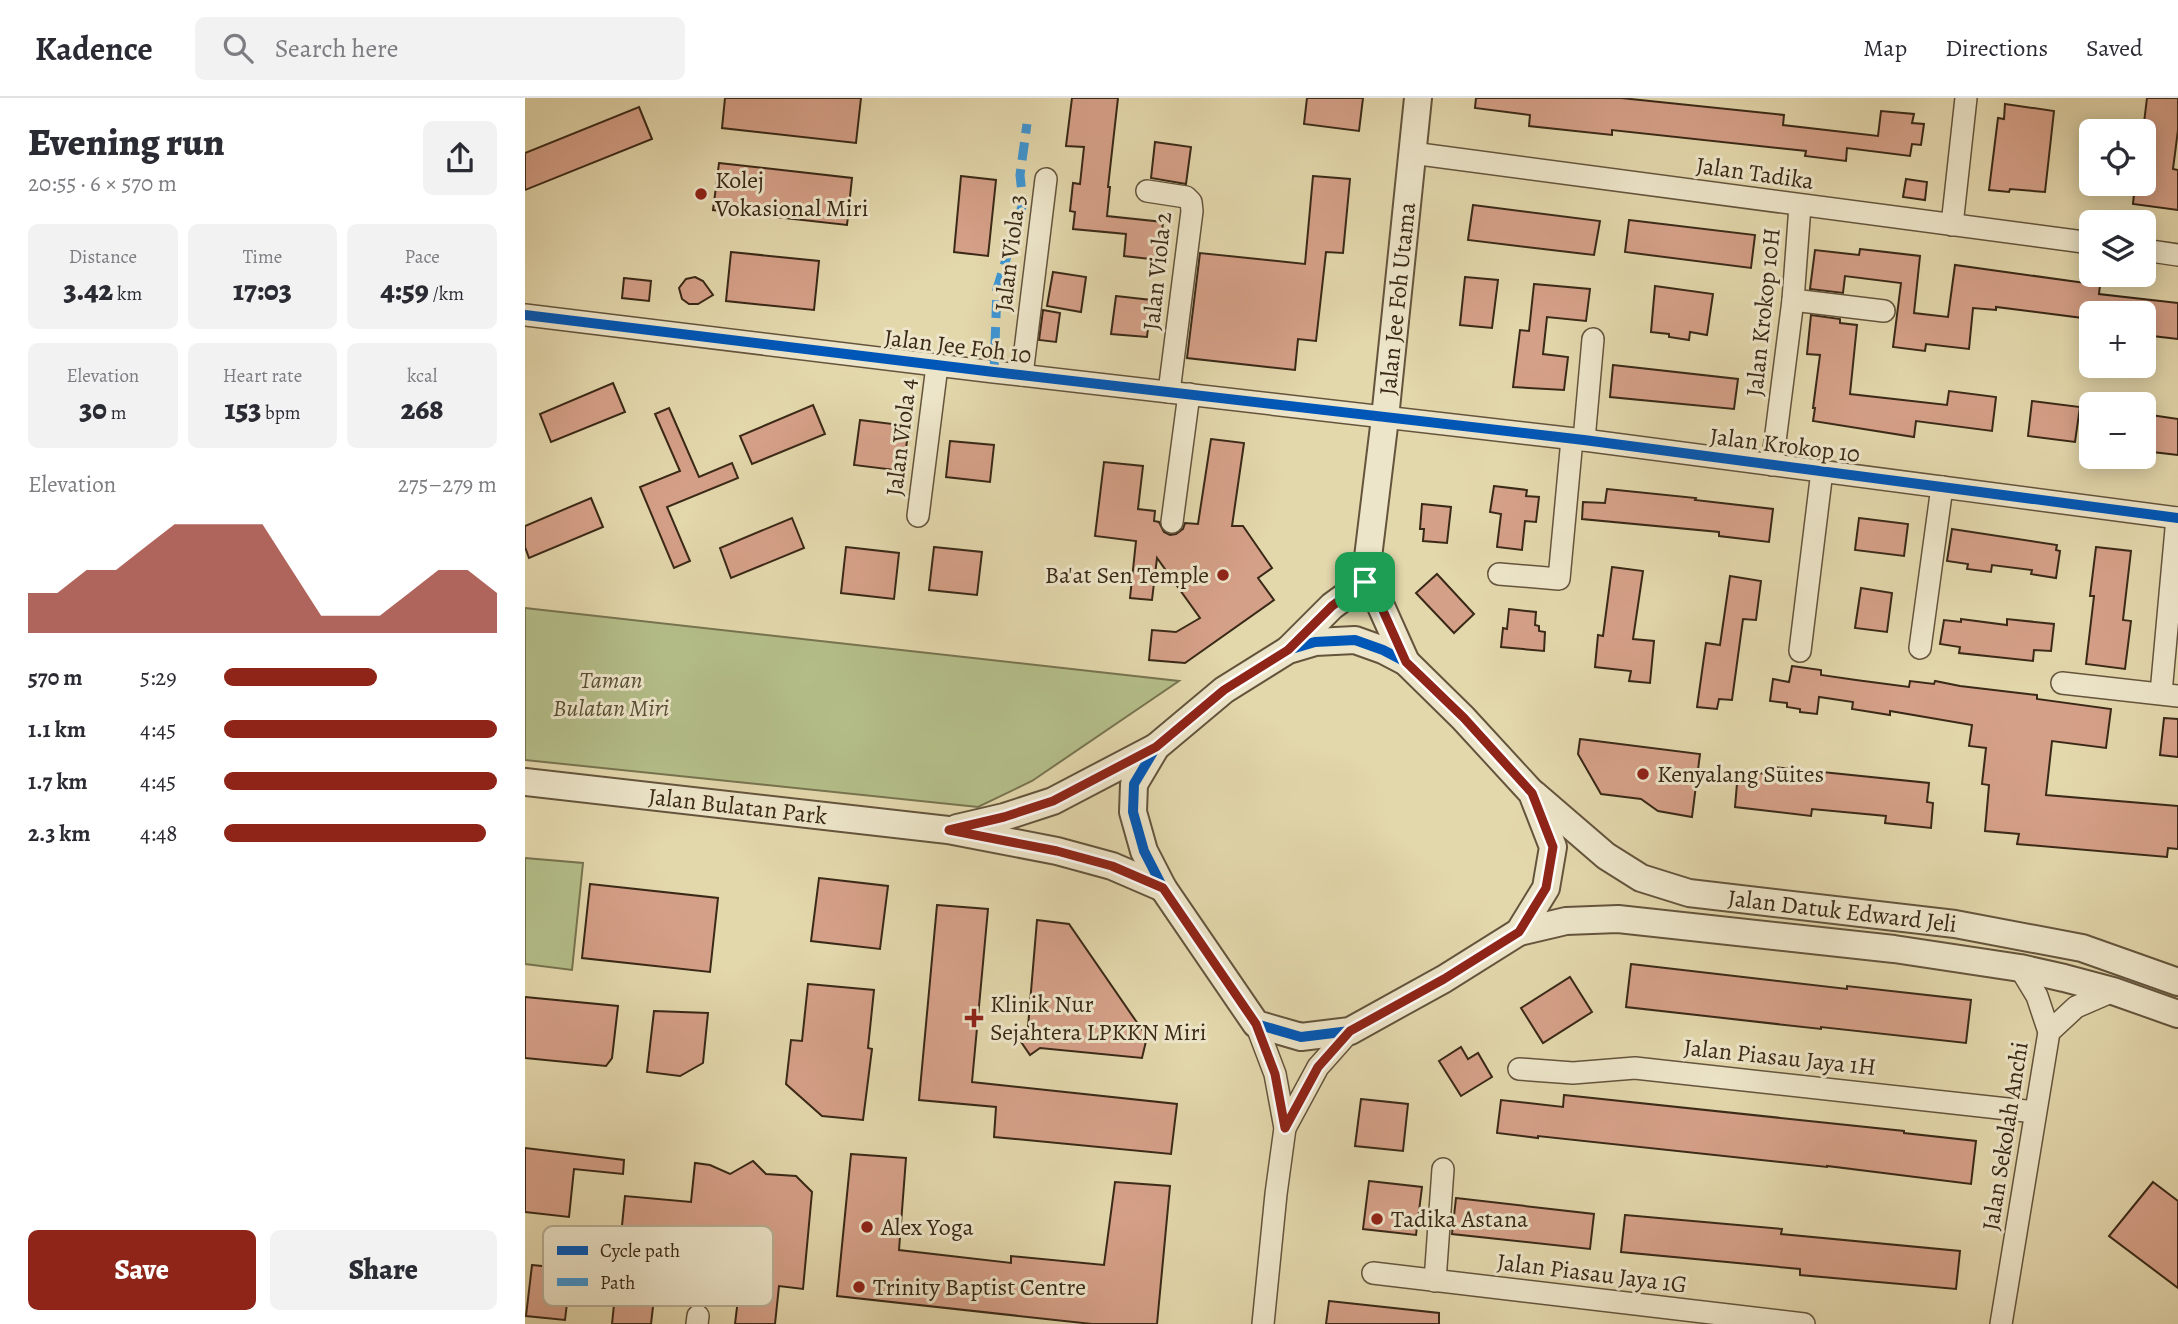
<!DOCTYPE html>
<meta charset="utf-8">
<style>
body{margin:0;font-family:Alegreya,serif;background:#f2f2f3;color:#2b2b33;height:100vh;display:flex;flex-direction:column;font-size:26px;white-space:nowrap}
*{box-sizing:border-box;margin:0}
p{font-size:23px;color:#7c7c81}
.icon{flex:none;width:38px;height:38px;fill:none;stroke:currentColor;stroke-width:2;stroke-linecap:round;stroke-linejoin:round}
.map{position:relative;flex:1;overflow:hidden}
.panel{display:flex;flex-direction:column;background:#fff;width:525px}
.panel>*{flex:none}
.buttons{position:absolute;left:1554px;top:21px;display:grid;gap:14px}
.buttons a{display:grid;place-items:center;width:77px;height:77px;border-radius:10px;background:#fff;box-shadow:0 4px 18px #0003;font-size:35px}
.pin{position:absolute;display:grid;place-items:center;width:60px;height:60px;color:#fff;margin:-30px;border-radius:14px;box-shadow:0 4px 10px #0006}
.round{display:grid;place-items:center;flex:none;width:74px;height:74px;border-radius:10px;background:#f2f2f3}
.summary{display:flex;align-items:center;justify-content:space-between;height:119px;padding:0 28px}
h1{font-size:38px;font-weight:800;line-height:52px}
.metrics{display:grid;grid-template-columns:repeat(3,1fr);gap:10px;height:119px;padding:7px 28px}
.metrics div{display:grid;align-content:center;border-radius:10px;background:#f2f2f3;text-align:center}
.metrics b{font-size:30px;font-weight:800}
.metrics small{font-size:19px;font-weight:400}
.metrics p{font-size:19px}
.chart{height:196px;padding:14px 28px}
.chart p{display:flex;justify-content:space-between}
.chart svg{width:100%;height:126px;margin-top:7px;fill:#8f2418;opacity:.7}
.primary-button{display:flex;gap:14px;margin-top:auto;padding:14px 28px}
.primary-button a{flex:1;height:80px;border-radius:10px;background:#8f2418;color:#fff;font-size:28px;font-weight:800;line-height:80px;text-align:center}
.primary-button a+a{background:#f2f2f3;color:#2b2b33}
ul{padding:0 28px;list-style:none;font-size:23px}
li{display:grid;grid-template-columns:112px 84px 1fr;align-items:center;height:52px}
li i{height:18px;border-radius:9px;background:#8f2418}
header{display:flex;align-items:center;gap:42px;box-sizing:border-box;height:98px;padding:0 35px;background:#fff;border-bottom:2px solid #e1e1e2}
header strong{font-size:33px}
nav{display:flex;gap:38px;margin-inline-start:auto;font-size:24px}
.search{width:490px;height:63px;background:#f2f2f3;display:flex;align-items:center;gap:18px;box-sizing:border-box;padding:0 24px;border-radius:10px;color:#7c7c81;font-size:26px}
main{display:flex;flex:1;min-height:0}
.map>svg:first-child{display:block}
</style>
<header>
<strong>Kadence</strong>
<div class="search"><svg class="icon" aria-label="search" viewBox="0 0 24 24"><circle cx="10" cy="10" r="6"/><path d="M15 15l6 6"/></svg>Search here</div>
<nav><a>Map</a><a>Directions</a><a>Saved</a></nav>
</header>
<main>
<section class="panel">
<div class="summary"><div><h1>Evening run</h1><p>20:55 · 6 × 570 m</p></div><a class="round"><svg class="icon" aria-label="share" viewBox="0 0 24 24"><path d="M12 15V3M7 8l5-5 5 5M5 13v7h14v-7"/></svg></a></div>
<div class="metrics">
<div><p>Distance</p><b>3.42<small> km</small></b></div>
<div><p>Time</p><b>17:03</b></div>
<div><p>Pace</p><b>4:59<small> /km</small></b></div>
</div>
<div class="metrics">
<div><p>Elevation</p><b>30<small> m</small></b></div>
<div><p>Heart rate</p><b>153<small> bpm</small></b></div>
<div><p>kcal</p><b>268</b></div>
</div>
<div class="chart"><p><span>Elevation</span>275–279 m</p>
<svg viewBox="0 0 160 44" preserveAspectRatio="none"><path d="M0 44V30L10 30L20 22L30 22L40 14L50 6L60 6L70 6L80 6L90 22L100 38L110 38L120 38L130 30L140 22L150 22L160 30V44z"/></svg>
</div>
<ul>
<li><b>570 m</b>5:29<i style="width:56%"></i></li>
<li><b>1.1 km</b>4:45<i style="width:100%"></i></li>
<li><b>1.7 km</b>4:45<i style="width:100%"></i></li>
<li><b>2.3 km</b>4:48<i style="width:96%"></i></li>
</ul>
<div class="primary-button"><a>Save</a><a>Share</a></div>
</section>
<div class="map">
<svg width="1653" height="1226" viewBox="0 0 1653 1226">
<rect width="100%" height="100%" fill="#e3d7ac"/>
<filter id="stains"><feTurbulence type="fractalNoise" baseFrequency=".00286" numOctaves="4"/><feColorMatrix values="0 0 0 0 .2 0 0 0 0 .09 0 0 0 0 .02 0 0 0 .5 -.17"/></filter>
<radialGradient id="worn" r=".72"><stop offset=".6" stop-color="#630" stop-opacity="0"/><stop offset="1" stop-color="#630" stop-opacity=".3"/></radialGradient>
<g fill="#b4be89" stroke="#777450" stroke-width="2">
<path d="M 0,510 L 654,583 L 507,683 L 453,709 L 0,662 Z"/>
<path d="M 0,760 L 58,765 L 47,872 L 0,866 Z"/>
</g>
<g fill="#d5a088" stroke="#3a2917" stroke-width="2">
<path d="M 200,0 L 336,0 L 331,45 L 197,30 Z"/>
<path d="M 547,0 L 593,0 L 583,89 L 585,89 L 582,118 L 638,124 L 634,162 L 599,158 L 601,136 L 548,131 L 550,114 L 545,113 L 548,85 L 555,86 L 559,49 L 541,48 Z"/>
<path d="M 782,0 L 838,0 L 834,33 L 779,26 Z"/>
<path d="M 951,0 L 1096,0 L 1259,17 L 1258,27 L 1353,38 L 1356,13 L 1389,16 L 1387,25 L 1399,26 L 1396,47 L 1387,46 L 1385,58 L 1322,50 L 1321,63 L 1280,58 L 1281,53 L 1087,32 L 1087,37 L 1004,28 L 1005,17 L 950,10 Z"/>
<path d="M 1622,0 L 1653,0 L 1653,32 L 1648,71 L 1653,72 L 1653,112 L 1608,106 L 1610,86 L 1619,86 L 1618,33 Z"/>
<path d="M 1480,6 L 1529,13 L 1520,94 L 1485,91 L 1484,94 L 1464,92 L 1473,20 L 1479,21 Z"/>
<path d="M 114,9 L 127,41 L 0,92 L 0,55 Z"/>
<path d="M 630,44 L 666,49 L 661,86 L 626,80 Z"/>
<path d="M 194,65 L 327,80 L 322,127 L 188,112 Z"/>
<path d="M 436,78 L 471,82 L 463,158 L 429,154 Z"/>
<path d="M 788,78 L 825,81 L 818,155 L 801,154 L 791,243 L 773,241 L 770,272 L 662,260 L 675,155 L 780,166 Z"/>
<path d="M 1381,81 L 1402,84 L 1400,102 L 1378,99 Z"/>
<path d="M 948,107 L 1075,123 L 1069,157 L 943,142 Z"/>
<path d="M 1104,122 L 1230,137 L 1226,170 L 1100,154 Z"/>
<path d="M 1335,151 L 1395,158 L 1389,215 L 1423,219 L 1430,167 L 1575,187 L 1574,196 L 1653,205 L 1653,241 L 1619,237 L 1619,215 L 1566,215 L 1566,221 L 1471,209 L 1471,212 L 1448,210 L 1444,251 L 1401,246 L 1400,253 L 1368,249 L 1376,185 L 1320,178 L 1318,195 L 1285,191 L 1290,152 L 1334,157 Z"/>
<path d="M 206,154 L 294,163 L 289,212 L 201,203 Z"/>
<path d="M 528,174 L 561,179 L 556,214 L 522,208 Z"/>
<path d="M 170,179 L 178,183 L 188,197 L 173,206 L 164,206 L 157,201 L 154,190 L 161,181 Z"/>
<path d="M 940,179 L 973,182 L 967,230 L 935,227 Z"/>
<path d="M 99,180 L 126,183 L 124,203 L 97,200 Z"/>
<path d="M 1009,186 L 1065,191 L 1061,223 L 1022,219 L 1018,256 L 1043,259 L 1039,292 L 988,289 L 995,232 L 1004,233 Z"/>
<path d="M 1130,188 L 1188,196 L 1182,237 L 1165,234 L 1164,242 L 1144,239 L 1144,236 L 1126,234 Z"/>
<path d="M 591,198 L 626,202 L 622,239 L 586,236 Z"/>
<path d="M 518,212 L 535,215 L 531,244 L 514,242 Z"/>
<path d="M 1286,217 L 1315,221 L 1315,225 L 1332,227 L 1325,296 L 1422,307 L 1424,293 L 1471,299 L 1467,333 L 1391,323 L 1389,339 L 1288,323 L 1290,310 L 1288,310 L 1295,257 L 1282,256 Z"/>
<path d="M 1088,267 L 1213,281 L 1209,311 L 1085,299 Z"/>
<path d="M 88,285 L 100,314 L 26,344 L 15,316 Z"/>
<path d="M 1507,303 L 1555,309 L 1550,344 L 1503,338 Z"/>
<path d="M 288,307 L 300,336 L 227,366 L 215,338 Z"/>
<path d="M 144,310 L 174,379 L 207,365 L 213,380 L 142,409 L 165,463 L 149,470 L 115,389 L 155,373 L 130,316 Z"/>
<path d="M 1619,316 L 1653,321 L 1653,357 L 1619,353 Z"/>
<path d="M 335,322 L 384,328 L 378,373 L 329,367 Z"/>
<path d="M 686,341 L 719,345 L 707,428 L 718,428 L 747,470 L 733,480 L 749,502 L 660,565 L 624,562 L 627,532 L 651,534 L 675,520 L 632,460 L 627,502 L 605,500 L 611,443 L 570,438 L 579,364 L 618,368 L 613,411 L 630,413 L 629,423 L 634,424 L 639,434 L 645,437 L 651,436 L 658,431 L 660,425 L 673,426 Z"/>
<path d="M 425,343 L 469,347 L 465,384 L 421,379 Z"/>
<path d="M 969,388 L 1002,392 L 1001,398 L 1014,399 L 1011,424 L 1000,423 L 997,452 L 972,449 L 976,416 L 965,414 Z"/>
<path d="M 1082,391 L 1171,400 L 1170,402 L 1248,411 L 1244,444 L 1194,438 L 1194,434 L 1057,421 L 1058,404 L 1080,405 Z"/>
<path d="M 66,400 L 78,429 L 4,460 L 0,449 L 0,428 Z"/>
<path d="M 897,406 L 926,409 L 922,445 L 898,443 L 899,431 L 895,431 Z"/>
<path d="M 267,420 L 279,450 L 206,480 L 195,450 Z"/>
<path d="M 1334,420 L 1383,426 L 1379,458 L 1330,452 Z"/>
<path d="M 1427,431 L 1532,447 L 1531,452 L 1535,453 L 1531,480 L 1506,476 L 1507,472 L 1467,467 L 1466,474 L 1442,471 L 1443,466 L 1422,463 Z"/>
<path d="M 321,449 L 374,455 L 369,501 L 316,495 Z"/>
<path d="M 409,449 L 457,454 L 452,497 L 404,492 Z"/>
<path d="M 1571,449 L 1606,453 L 1598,522 L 1606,523 L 1600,571 L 1561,566 L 1569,498 L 1565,498 Z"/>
<path d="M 1087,469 L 1118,473 L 1108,541 L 1129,543 L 1125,585 L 1104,583 L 1106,573 L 1070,569 L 1073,537 L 1078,538 Z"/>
<path d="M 912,476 L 949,516 L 929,535 L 891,495 Z"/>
<path d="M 1205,478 L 1236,483 L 1231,522 L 1218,521 L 1207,602 L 1194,601 L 1192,611 L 1172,609 L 1181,545 L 1195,547 Z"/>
<path d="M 1336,490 L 1367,495 L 1362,534 L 1330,530 Z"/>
<path d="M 984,511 L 1011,514 L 1010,527 L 1014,528 L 1014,533 L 1020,534 L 1019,553 L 976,549 L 978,530 L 982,531 Z"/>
<path d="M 1436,521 L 1482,527 L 1482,521 L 1529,526 L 1526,553 L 1509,552 L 1508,563 L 1434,555 L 1435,549 L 1415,546 L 1419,522 L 1436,524 Z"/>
<path d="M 1267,568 L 1296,572 L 1296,577 L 1331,582 L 1384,589 L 1385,583 L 1409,586 L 1410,583 L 1435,588 L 1512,597 L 1512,601 L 1586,611 L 1581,650 L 1527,643 L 1521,697 L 1653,708 L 1653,751 L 1643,750 L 1642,759 L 1492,746 L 1494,736 L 1460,733 L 1464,687 L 1457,686 L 1461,650 L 1444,648 L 1447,627 L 1365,613 L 1365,617 L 1327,611 L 1328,604 L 1294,599 L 1292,616 L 1275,614 L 1275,611 L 1262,609 L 1262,605 L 1245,603 L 1248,581 L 1264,584 Z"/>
<path d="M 1639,620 L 1653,621 L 1653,659 L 1635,657 Z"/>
<path d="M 1055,641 L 1175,656 L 1167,719 L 1133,713 L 1116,701 L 1076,696 L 1053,656 Z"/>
<path d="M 1248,669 L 1404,685 L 1402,704 L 1408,705 L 1406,730 L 1360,725 L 1361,718 L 1287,711 L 1286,718 L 1210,709 L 1213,674 L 1247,676 Z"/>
<path d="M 294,780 L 363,788 L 355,851 L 286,843 Z"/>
<path d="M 65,786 L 193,800 L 185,874 L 57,860 Z"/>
<path d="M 412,807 L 463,811 L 447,984 L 652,1006 L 646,1056 L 469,1039 L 471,1009 L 394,1002 Z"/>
<path d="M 512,822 L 544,826 L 622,939 L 617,960 L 515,950 L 505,957 L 492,938 L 503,929 Z"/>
<path d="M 1106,866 L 1322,891 L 1322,888 L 1446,902 L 1441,945 L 1296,929 L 1296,931 L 1101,909 Z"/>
<path d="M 1045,879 L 1067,914 L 1018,945 L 996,910 Z"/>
<path d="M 283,886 L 349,892 L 343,950 L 347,951 L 338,1022 L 297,1018 L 261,986 L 266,942 L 277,943 Z"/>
<path d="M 0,899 L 93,908 L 87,960 L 81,968 L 0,960 Z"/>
<path d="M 129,913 L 183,915 L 178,965 L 155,978 L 122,974 Z"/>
<path d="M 936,949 L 943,961 L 953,955 L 967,979 L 936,998 L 914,963 Z"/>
<path d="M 1039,997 L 1379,1033 L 1379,1035 L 1451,1043 L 1446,1086 L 1302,1068 L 1302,1069 L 1013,1038 L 1013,1040 L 972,1035 L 976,1002 L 1038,1009 Z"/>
<path d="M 836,1001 L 883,1006 L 878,1053 L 830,1048 Z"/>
<path d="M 0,1050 L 99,1062 L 98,1076 L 49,1071 L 44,1119 L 0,1114 Z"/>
<path d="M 326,1056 L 381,1060 L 374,1152 L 486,1165 L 486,1158 L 579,1167 L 590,1084 L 645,1088 L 632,1226 L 567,1226 L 312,1198 Z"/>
<path d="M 228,1063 L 241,1076 L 271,1078 L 287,1094 L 278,1191 L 254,1188 L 250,1226 L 210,1226 L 215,1184 L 132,1174 L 126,1226 L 87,1226 L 100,1098 L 166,1104 L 170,1065 L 185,1067 L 205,1076 Z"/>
<path d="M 844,1083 L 897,1089 L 891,1137 L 838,1131 Z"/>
<path d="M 1628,1084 L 1653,1103 L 1653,1190 L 1584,1138 Z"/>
<path d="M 931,1100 L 1069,1116 L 1065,1151 L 927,1136 Z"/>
<path d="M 1100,1117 L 1257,1131 L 1256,1136 L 1435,1153 L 1431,1191 L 1275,1177 L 1275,1171 L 1096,1154 Z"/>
<path d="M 7,1167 L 46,1171 L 40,1222 L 1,1218 Z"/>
<path d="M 804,1203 L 914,1215 L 914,1226 L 801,1226 Z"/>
</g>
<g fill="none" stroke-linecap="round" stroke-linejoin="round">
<g stroke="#64543c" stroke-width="24">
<g id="minor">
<path d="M 887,55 L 1566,145"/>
<path d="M 622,93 L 661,99 L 666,104 L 667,113 L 644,294"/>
<path d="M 1427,127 L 1441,0"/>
<path d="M 1619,152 L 1653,157"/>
<path d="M 1268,202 L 1359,213"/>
<path d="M 0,217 L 469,274 L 1059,342 L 1653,420"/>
<path d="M 497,277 L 521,81"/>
<path d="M 1059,342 L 1068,241"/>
<path d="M 1247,367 L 1268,202 L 1275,108"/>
<path d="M 393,418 L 412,268"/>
<path d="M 647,424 L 664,296"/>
<path d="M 974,476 L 1034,481 L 1047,341"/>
<path d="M 1395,550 L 1417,389"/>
<path d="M 1275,553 L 1297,373"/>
<path d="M 1537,585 L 1653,598"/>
<path d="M 1636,595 L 1652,420"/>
<path d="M 1495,870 L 1512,898 L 1524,934"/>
<path d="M 731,926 L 750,976 L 760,1030 L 751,1096 L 738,1226"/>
<path d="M 994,971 L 1048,975 L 1110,970 L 1510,1014"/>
<path d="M 760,1030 L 793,969 L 825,933"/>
<path d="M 848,1175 L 1279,1226"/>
<path d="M 910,1183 L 918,1071"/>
<path d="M 172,1226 L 173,1218"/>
<path d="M 1476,1226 L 1524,934 L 1551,909 L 1588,893"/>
</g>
</g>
<g stroke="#64543c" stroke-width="30">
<g id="tertiary">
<path id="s1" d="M 840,484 L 860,320 L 893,0"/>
<path d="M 840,484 L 851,497 L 881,564"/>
<path d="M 830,542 L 858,552 L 881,564 L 938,620 L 1007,695 L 1028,749 L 1021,790 L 994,834 L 919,881 L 825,933 L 776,939 L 731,926 L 638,790 L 619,753 L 608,714 L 609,686 L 631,649 L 699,592 L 763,552 L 790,544 Z"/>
<path d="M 764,551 L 807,508 L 840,484"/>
<path id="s2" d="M 0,684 L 423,732 L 532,753 L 587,768 L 638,790"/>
<path id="s3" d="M 1009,696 L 1081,758 L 1116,780 L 1164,795 L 1430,826 L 1557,850 L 1653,884"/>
<path d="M 432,730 L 479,719 L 528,703 L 631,649"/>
<path d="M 994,834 L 1041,823 L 1093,821 L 1369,851 L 1495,870 L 1539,880 L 1588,893 L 1653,916"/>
</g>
</g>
<use href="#minor" stroke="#ede5c9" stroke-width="21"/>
<use href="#tertiary" stroke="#ede5c9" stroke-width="26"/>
<path stroke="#3e96d4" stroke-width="9" stroke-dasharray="18 9" stroke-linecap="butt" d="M 469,274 L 472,191 L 498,105 L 495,77 L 502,26"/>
<g stroke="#ede5c9" stroke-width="15">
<g id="cycleway">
<path d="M 0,217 L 469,274 L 1059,342 L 1653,420"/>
<path d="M 830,542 L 858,552 L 881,564 L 938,620 L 1007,695 L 1028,749 L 1021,790 L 994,834 L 919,881 L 825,933 L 776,939 L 731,926 L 638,790 L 619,753 L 608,714 L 609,686 L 631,649 L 699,592 L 763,552 L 790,544 Z"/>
</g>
</g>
<use href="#cycleway" stroke="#0057b8" stroke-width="10"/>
</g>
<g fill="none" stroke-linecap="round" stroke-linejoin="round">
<g stroke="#fff" stroke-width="14">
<path id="route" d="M 840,484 L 851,497 L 881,564 L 939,620 L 1007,695 L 1028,749 L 1021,790 L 994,834 L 919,881 L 825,933 L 793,969 L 760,1030 L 750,976 L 731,926 L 638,790 L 587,768 L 532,753 L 424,732 L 479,719 L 528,703 L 631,649 L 699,592 L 763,552 L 807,508 Z"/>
</g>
<use href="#route" stroke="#8f2418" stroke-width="9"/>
</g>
<g fill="#8f2418" stroke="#ede5c9" stroke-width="2.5">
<circle cx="176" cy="96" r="7"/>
<circle cx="698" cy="477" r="7"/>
<circle cx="1118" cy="676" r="7"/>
<path d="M445.5 909.5h7v7h7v7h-7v7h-7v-7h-7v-7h7z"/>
<circle cx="852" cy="1121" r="7"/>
<circle cx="342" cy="1129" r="7"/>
<circle cx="334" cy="1189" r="7"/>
</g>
<g text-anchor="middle" stroke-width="6" stroke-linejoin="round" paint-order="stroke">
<g font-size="24" fill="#3a2917" stroke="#ede5c9">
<text transform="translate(1230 75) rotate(8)" y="8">Jalan Tadika</text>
<text transform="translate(485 155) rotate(-83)" y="8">Jalan Viola 3</text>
<text transform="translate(632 173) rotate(-84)" y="8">Jalan Viola 2</text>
<text dy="8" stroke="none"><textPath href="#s1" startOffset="285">Jalan Jee Foh Utama</textPath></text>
<text transform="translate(1238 214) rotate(-84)" y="8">Jalan Krokop 10H</text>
<text transform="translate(433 248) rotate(7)" y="8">Jalan Jee Foh 10</text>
<text transform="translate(376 339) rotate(-83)" y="8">Jalan Viola 4</text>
<text transform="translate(1260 347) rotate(7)" y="8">Jalan Krokop 10</text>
<text dy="8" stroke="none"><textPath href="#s2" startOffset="214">Jalan Bulatan Park</textPath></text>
<text dy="8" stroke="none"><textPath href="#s3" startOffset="341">Jalan Datuk Edward Jeli</textPath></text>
<text transform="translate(1255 959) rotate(6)" y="8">Jalan Piasau Jaya 1H</text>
<text transform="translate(1480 1038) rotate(-81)" y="8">Jalan Sekolah Anchi</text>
<text transform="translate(1067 1175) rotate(7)" y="8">Jalan Piasau Jaya 1G</text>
</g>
<g font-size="24" fill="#3a2917" stroke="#ede5c9" text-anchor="start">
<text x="190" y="90">Kolej<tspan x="190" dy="28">Vokasional Miri</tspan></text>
<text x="684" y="485" text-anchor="end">Ba'at Sen Temple</text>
<text x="1132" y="684">Kenyalang Suites</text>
<text x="465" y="914">Klinik Nur<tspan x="465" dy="28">Sejahtera LPKKN Miri</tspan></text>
<text x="866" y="1129">Tadika Astana</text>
<text x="356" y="1137">Alex Yoga</text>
<text x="348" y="1197">Trinity Baptist Centre</text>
</g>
<g font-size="24" font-style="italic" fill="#584e34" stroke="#ede5c9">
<text x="86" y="590">Taman<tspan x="86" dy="28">Bulatan Miri</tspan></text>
</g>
</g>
<rect x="18" y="1128" width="230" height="80" rx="10" fill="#ede5c9" stroke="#b7ad94" stroke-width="2"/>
<rect x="32" y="1148" width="31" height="9" fill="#0057b8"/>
<rect x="32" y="1180" width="31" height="8" fill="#3e96d4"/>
<g font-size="19" fill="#3a2917">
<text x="75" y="1159">Cycle path</text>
<text x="75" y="1191">Path</text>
</g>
<rect width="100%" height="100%" filter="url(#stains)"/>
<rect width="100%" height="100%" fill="url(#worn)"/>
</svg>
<div class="buttons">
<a><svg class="icon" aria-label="locate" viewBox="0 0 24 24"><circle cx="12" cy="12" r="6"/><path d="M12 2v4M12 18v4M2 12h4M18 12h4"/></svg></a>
<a><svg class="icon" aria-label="layers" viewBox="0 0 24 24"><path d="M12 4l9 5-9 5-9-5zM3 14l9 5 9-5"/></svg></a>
<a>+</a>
<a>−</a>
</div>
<div class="pin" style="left:840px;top:484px;background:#1e9e55"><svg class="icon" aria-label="arrive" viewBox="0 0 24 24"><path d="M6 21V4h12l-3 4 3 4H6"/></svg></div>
</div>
</main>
